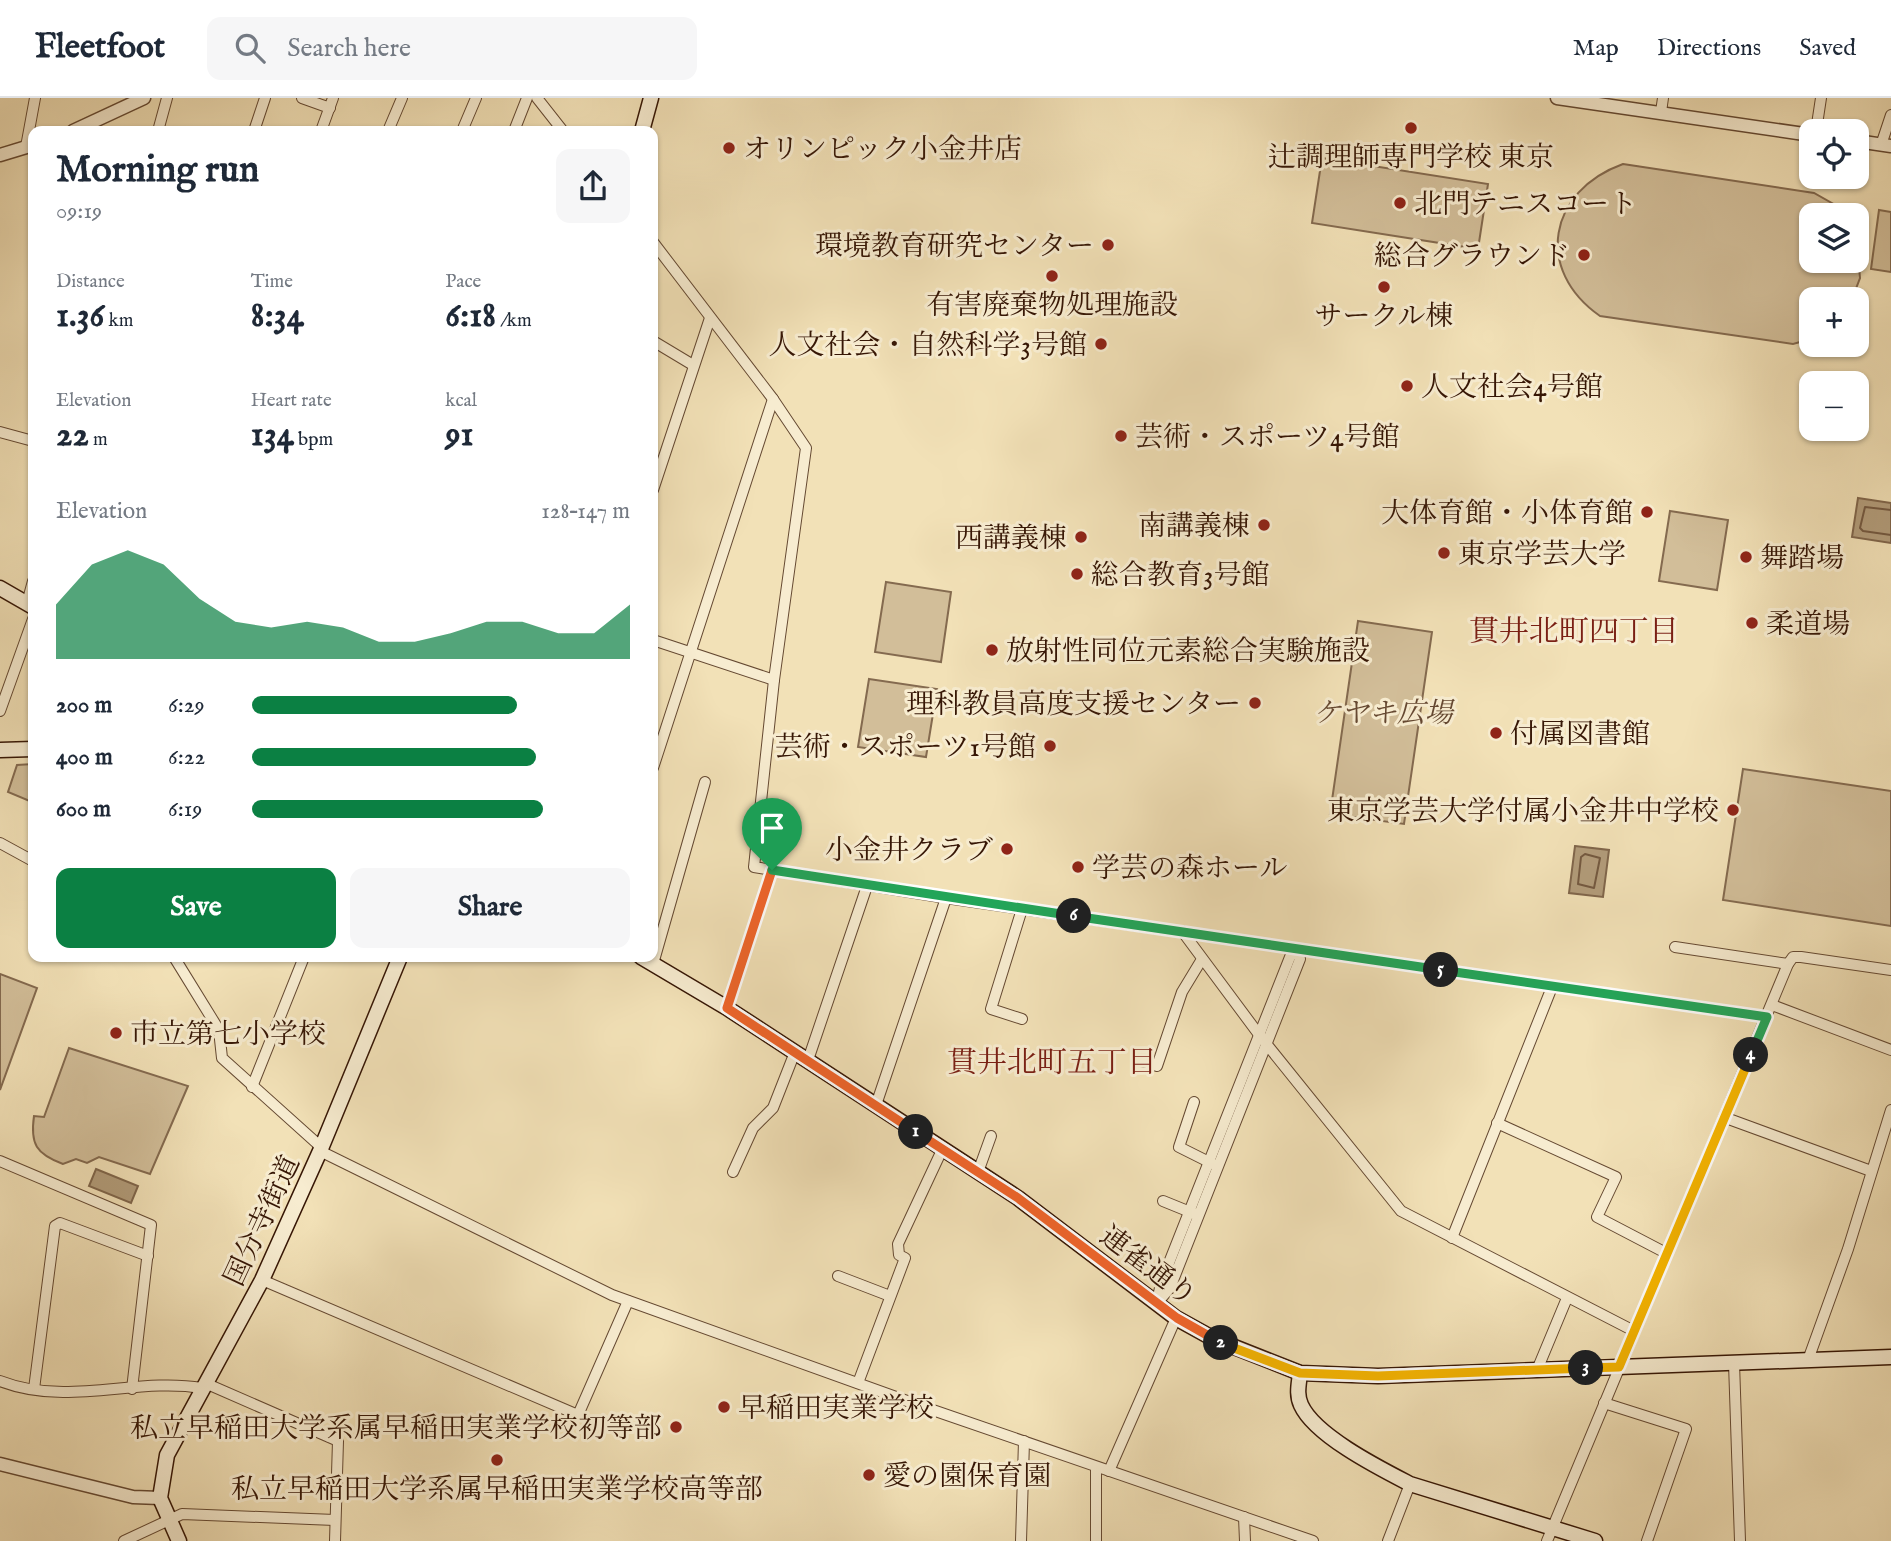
<!DOCTYPE html>
<meta charset="utf-8">
<style>
body{margin:0;font-family:"IM FELL English","Noto Serif JP",serif;background:#f6f6f7;color:#1f2937;height:100vh;display:flex;flex-direction:column;font-size:26px;white-space:nowrap}
*{box-sizing:border-box;margin:0}
p{font-size:23px;color:#747a83}
.icon{flex:none;width:38px;height:38px;fill:none;stroke:currentColor;stroke-width:2;stroke-linecap:round;stroke-linejoin:round}
.map{position:relative;flex:1;overflow:hidden}
.sheet{position:absolute;left:28px;top:28px;width:630px;height:836px;display:flex;flex-direction:column;background:#fff;border-radius:14px;box-shadow:0 2px 5px #0004}
.sheet>*{flex:none}
.controls{position:absolute;left:1799px;top:21px;display:grid;gap:14px}
.controls a{display:grid;place-items:center;width:70px;height:70px;border-radius:14px;background:#fff;box-shadow:0 2px 5px #0004;font-size:35px}
.pin{position:absolute;display:grid;place-items:center;width:60px;height:60px;color:#fff;margin:-72px -30px;border-radius:50% 50% 50% 0;rotate:-45deg;box-shadow:0 0 7px #0007}
.pin .icon{rotate:45deg}
.km{position:absolute;width:35px;height:35px;margin:-18px;border-radius:50%;background:#222;color:#fff;font-size:19px;line-height:35px;text-align:center}
.round{display:grid;place-items:center;flex:none;width:74px;height:74px;border-radius:14px;background:#f6f6f7}
.head{display:flex;align-items:center;justify-content:space-between;height:119px;padding:0 28px}
h1{font-size:38px;font-weight:800;line-height:52px}
.metrics{display:grid;grid-template-columns:repeat(3,1fr);gap:10px;height:119px;padding:7px 28px}
.metrics div{display:grid;align-content:center}
.metrics b{font-size:35px;font-weight:800}
.metrics small{font-size:19px;font-weight:400}
.metrics p{font-size:19px}
.chart{height:196px;padding:14px 28px}
.chart p{display:flex;justify-content:space-between}
.chart svg{width:100%;height:126px;margin-top:7px;fill:#0b8043;opacity:.7}
.cta{display:flex;gap:14px;margin-top:auto;padding:14px 28px}
.cta a{flex:1;height:80px;border-radius:14px;background:#0b8043;color:#fff;font-size:28px;font-weight:800;line-height:80px;text-align:center}
.cta a+a{background:#f6f6f7;color:#1f2937}
ul{padding:0 28px;list-style:none;font-size:23px}
li{display:grid;grid-template-columns:112px 84px 1fr;align-items:center;height:52px}
li i{height:18px;border-radius:9px;background:#0b8043}
header{display:flex;align-items:center;gap:42px;box-sizing:border-box;height:98px;padding:0 35px;background:#fff;border-bottom:2px solid #e0e1e3}
header strong{font-size:33px}
nav{display:flex;gap:38px;margin-inline-start:auto;font-size:24px}
.search{width:490px;height:63px;background:#f6f6f7;display:flex;align-items:center;gap:18px;box-sizing:border-box;padding:0 24px;border-radius:14px;color:#747a83;font-size:26px}
.map>svg:first-child{display:block}
</style>
<header>
<strong>Fleetfoot</strong>
<div class="search"><svg class="icon" aria-label="search" viewBox="0 0 24 24"><circle cx="10" cy="10" r="6"/><path d="M15 15l6 6"/></svg>Search here</div>
<nav><a>Map</a><a>Directions</a><a>Saved</a></nav>
</header>
<div class="map">
<svg width="1891" height="1443" viewBox="0 0 1891 1443">
<rect width="100%" height="100%" fill="#f2e1b7"/>
<filter id="stains"><feTurbulence type="fractalNoise" baseFrequency=".00286" numOctaves="4"/><feColorMatrix values="0 0 0 0 .2 0 0 0 0 .09 0 0 0 0 .02 0 0 0 .5 -.17"/></filter>
<radialGradient id="worn" r=".72"><stop offset=".6" stop-color="#630" stop-opacity="0"/><stop offset="1" stop-color="#630" stop-opacity=".3"/></radialGradient>
<g fill="#d2be99" stroke="#846a4f" stroke-width="2">
<path d="M 1322,60 L 1488,86 L 1478,151 L 1312,125 Z"/>
<path d="M 1623,66 L 1814,95 L 1837,108 L 1843,117 L 1811,117 L 1811,163 L 1857,163 L 1857,147 L 1860,180 L 1852,201 L 1811,201 L 1811,241 L 1793,246 L 1600,218 C 1534,172 1548,93 1623,66 Z"/>
<path d="M 1879,112 L 1891,114 L 1891,174 L 1871,171 Z"/>
<path d="M 1670,413 L 1728,422 L 1717,492 L 1659,483 Z"/>
<path d="M 886,484 L 951,494 L 941,564 L 875,554 Z"/>
<path d="M 1358,523 L 1432,534 L 1404,726 L 1330,716 Z"/>
<path d="M 869,581 L 937,591 L 926,659 L 858,649 Z"/>
<path d="M 33,666 L 32,704 L 8,694 L 17,667 Z"/>
<path d="M 1743,671 L 1891,693 L 1891,828 L 1723,802 Z"/>
<path d="M 0,876 L 37,890 L 0,992 Z"/>
<path d="M 69,950 L 188,988 L 150,1076 L 99,1059 L 87,1065 L 76,1061 L 63,1066 C 36,1056 30,1046 34,1018 L 44,1019 Z"/>
</g>
<g fill="#b29c7a" stroke="#80664b" stroke-width="2">
<path d="M 1858,400 L 1891,405 L 1891,445 L 1852,439 Z"/>
<path d="M 1575,748 L 1609,752 L 1603,799 L 1569,795 Z"/>
<path d="M 96,1071 L 138,1088 L 131,1105 L 89,1088 Z"/>
</g>
<g fill="none" stroke-linecap="round" stroke-linejoin="round">
<g stroke="#745940" stroke-width="2">
<path d="M 1891,412 L 1865,409 L 1860,430 L 1863,433 L 1891,437"/>
<path d="M 1585,756 L 1600,760 L 1594,790 L 1578,786 L 1581,759 Z"/>
</g>
<g stroke="#654932" stroke-width="12">
<g id="minor">
<path d="M 302,0 L 330,10"/>
<path d="M 537,0 L 563,33"/>
<path d="M 1661,14 L 1663,0"/>
<path d="M 158,33 L 167,0"/>
<path d="M 254,33 L 265,0"/>
<path d="M 321,33 L 333,0"/>
<path d="M 388,33 L 402,0"/>
<path d="M 462,33 L 476,0"/>
<path d="M 514,33 L 527,0"/>
<path d="M 1816,33 L 1821,0"/>
<path d="M 1881,47 L 1891,17"/>
<path d="M 26,49 L 35,0"/>
<path d="M 653,144 L 773,301 L 806,350 L 774,582 L 754,769 L 946,800 L 1767,919"/>
<path d="M 653,243 L 693,267"/>
<path d="M 0,334 L 33,343"/>
<path d="M 653,392 L 710,220"/>
<path d="M 27,505 L 33,483"/>
<path d="M 653,542 L 774,582"/>
<path d="M 0,613 L 33,521"/>
<path d="M 653,670 L 773,301"/>
<path d="M 0,745 L 33,763"/>
<path d="M 1182,833 L 1260,938 L 1401,1113 L 1634,1233"/>
<path d="M 1675,849 L 1788,866"/>
<path d="M 174,859 L 219,932 L 222,960 L 321,1049"/>
<path d="M 653,866 L 705,684"/>
<path d="M 1772,907 L 1891,952"/>
<path d="M 727,910 L 772,773"/>
<path d="M 1022,921 L 991,911 L 1022,811"/>
<path d="M 808,962 L 867,788"/>
<path d="M 1141,963 L 1157,968 L 1182,894 L 1202,861"/>
<path d="M 252,989 L 304,859"/>
<path d="M 1194,1004 L 1179,1049 L 1215,1067"/>
<path d="M 876,1007 L 946,800"/>
<path d="M 1726,1020 L 1871,1073"/>
<path d="M 1497,1025 L 1616,1079 L 1597,1119 L 1666,1155"/>
<path d="M 320,1053 L 612,1197 L 921,1308 L 1313,1443"/>
<path d="M 0,1063 L 151,1127 L 132,1291"/>
<path d="M 733,1074 L 753,1030 L 773,1010 L 795,954"/>
<path d="M 978,1074 L 991,1038"/>
<path d="M 1163,1103 L 1195,1116"/>
<path d="M 1452,1140 L 1552,889"/>
<path d="M 838,1178 L 890,1198"/>
<path d="M 262,1182 L 578,1317 L 628,1203"/>
<path d="M 1157,1204 L 1161,1185 L 1290,859 L 1298,851"/>
<path d="M 1157,1205 L 1170,1190 L 1300,861 L 1298,851"/>
<path d="M 1808,1262 L 1848,1151 L 1891,1012"/>
<path d="M 1734,1265 L 1740,1443"/>
<path d="M 1537,1272 L 1567,1200"/>
<path d="M 0,1283 C 67,1309 135,1279 202,1290"/>
<path d="M 205,1285 L 338,1343 L 335,1443"/>
<path d="M 858,1285 L 905,1160 L 899,1157 L 898,1146 L 942,1052"/>
<path d="M 34,1291 L 55,1128 L 60,1125 L 148,1158"/>
<path d="M 1604,1305 L 1686,1331 L 1647,1443"/>
<path d="M 1096,1369 L 1096,1443"/>
<path d="M 1109,1373 L 1176,1220"/>
<path d="M 1244,1419 L 1245,1443"/>
<path d="M 124,1443 L 182,1416 L 335,1422"/>
<path d="M 1021,1443 L 1024,1343"/>
<path d="M 1388,1443 L 1410,1386"/>
<path d="M 1547,1443 L 1788,866 L 1793,859 L 1801,859 L 1891,872"/>
</g>
</g>
<g stroke="#654932" stroke-width="15">
<g id="tertiary">
<path d="M 1557,0 L 1811,37"/>
<path d="M 73,33 L 144,0"/>
<path d="M 1857,43 L 1891,48"/>
<path d="M 0,57 L 33,47"/>
<path d="M 0,1366 L 133,1399 L 160,1400"/>
</g>
</g>
<g stroke="#361605" stroke-width="17">
<g id="secondary">
<path d="M 642,33 L 651,0"/>
<path d="M 0,490 L 33,509"/>
<path d="M 0,652 L 33,651"/>
<path d="M 641,859 L 727,910 L 1018,1100 L 1176,1220 L 1214,1241 L 1300,1275 L 1378,1278 L 1891,1259"/>
<path d="M 1300,1275 C 1299,1286 1296,1296 1301,1307 C 1315,1338 1381,1371 1410,1386 L 1595,1443"/>
<path d="M 179,1443 L 160,1400 L 167,1357 L 262,1182 L 320,1053 L 400,859"/>
</g>
</g>
<use href="#minor" stroke="#f7ecd0" stroke-width="10"/>
<use href="#tertiary" stroke="#f7ecd0" stroke-width="12"/>
<use href="#secondary" stroke="#f7ecd0" stroke-width="14"/>
</g>
<g fill="none" stroke-linecap="round" stroke-linejoin="round">
<g stroke="#fff" stroke-width="14">
<path id="split-1" d="M 772,772 L 727,910 L 916,1034"/>
</g>
<g stroke="#fff" stroke-width="14">
<path id="split-2" d="M 916,1034 L 1018,1100 L 1177,1220 L 1221,1245"/>
</g>
<g stroke="#fff" stroke-width="14">
<path id="split-3" d="M 1221,1245 L 1300,1275 L 1378,1278 L 1586,1270"/>
</g>
<g stroke="#fff" stroke-width="14">
<path id="split-4" d="M 1586,1270 L 1619,1269 L 1751,957"/>
</g>
<g stroke="#fff" stroke-width="14">
<path id="split-5" d="M 1441,872 L 1767,919 L 1751,957"/>
</g>
<g stroke="#fff" stroke-width="14">
<path id="split-6" d="M 1074,818 L 1441,872"/>
</g>
<g stroke="#fff" stroke-width="14">
<path id="split-7" d="M 772,772 L 1074,818"/>
</g>
<use href="#split-1" stroke="#f0652b" stroke-width="9"/>
<use href="#split-2" stroke="#f0652b" stroke-width="9"/>
<use href="#split-3" stroke="#f5b400" stroke-width="9"/>
<use href="#split-4" stroke="#f5b400" stroke-width="9"/>
<use href="#split-5" stroke="#22a559" stroke-width="9"/>
<use href="#split-6" stroke="#22a559" stroke-width="9"/>
<use href="#split-7" stroke="#22a559" stroke-width="9"/>
</g>
<g fill="#8f2418" stroke="#f7ecd0" stroke-width="2.5">
<circle cx="1411" cy="30" r="7"/>
<circle cx="729" cy="50" r="7"/>
<circle cx="1400" cy="105" r="7"/>
<circle cx="1108" cy="147" r="7"/>
<circle cx="1584" cy="157" r="7"/>
<circle cx="1052" cy="178" r="7"/>
<circle cx="1384" cy="189" r="7"/>
<circle cx="1101" cy="246" r="7"/>
<circle cx="1407" cy="288" r="7"/>
<circle cx="1121" cy="338" r="7"/>
<circle cx="1647" cy="414" r="7"/>
<circle cx="1264" cy="427" r="7"/>
<circle cx="1081" cy="439" r="7"/>
<circle cx="1444" cy="455" r="7"/>
<circle cx="1746" cy="459" r="7"/>
<circle cx="1077" cy="476" r="7"/>
<circle cx="1752" cy="525" r="7"/>
<circle cx="992" cy="552" r="7"/>
<circle cx="1255" cy="605" r="7"/>
<circle cx="1496" cy="635" r="7"/>
<circle cx="1050" cy="648" r="7"/>
<circle cx="1733" cy="712" r="7"/>
<circle cx="1007" cy="751" r="7"/>
<circle cx="1078" cy="769" r="7"/>
<circle cx="116" cy="935" r="7"/>
<circle cx="724" cy="1309" r="7"/>
<circle cx="676" cy="1329" r="7"/>
<circle cx="497" cy="1362" r="7"/>
<circle cx="869" cy="1377" r="7"/>
</g>
<g text-anchor="middle" stroke-width="6" stroke-linejoin="round" paint-order="stroke">
<g font-size="28" fill="#361605" stroke="#f7ecd0" text-anchor="start">
<text x="743" y="60">オリンピック小金井店</text>
<text x="1411" y="68" text-anchor="middle">辻調理師専門学校 東京</text>
<text x="1414" y="115">北門テニスコート</text>
<text x="1094" y="157" text-anchor="end">環境教育研究センター</text>
<text x="1570" y="167" text-anchor="end">総合グラウンド</text>
<text x="1052" y="216" text-anchor="middle">有害廃棄物処理施設</text>
<text x="1384" y="227" text-anchor="middle">サークル棟</text>
<text x="1087" y="256" text-anchor="end">人文社会・自然科学3号館</text>
<text x="1421" y="298">人文社会4号館</text>
<text x="1135" y="348">芸術・スポーツ4号館</text>
<text x="1633" y="424" text-anchor="end">大体育館・小体育館</text>
<text x="1250" y="437" text-anchor="end">南講義棟</text>
<text x="1067" y="449" text-anchor="end">西講義棟</text>
<text x="1458" y="465">東京学芸大学</text>
<text x="1760" y="469">舞踏場</text>
<text x="1091" y="486">総合教育3号館</text>
<text x="1766" y="535">柔道場</text>
<text x="1006" y="562">放射性同位元素総合実験施設</text>
<text x="1241" y="615" text-anchor="end">理科教員高度支援センター</text>
<text x="1510" y="645">付属図書館</text>
<text x="1036" y="658" text-anchor="end">芸術・スポーツ1号館</text>
<text x="1719" y="722" text-anchor="end">東京学芸大学付属小金井中学校</text>
<text x="993" y="761" text-anchor="end">小金井クラブ</text>
<text x="1092" y="779">学芸の森ホール</text>
<text x="130" y="945">市立第七小学校</text>
<text x="738" y="1319">早稲田実業学校</text>
<text x="662" y="1339" text-anchor="end">私立早稲田大学系属早稲田実業学校初等部</text>
<text x="883" y="1387">愛の園保育園</text>
<text x="497" y="1400" text-anchor="middle">私立早稲田大学系属早稲田実業学校高等部</text>
</g>
<g font-size="28" font-style="italic" fill="#654831" stroke="#f7ecd0">
<text x="1383" y="624">ケヤキ広場</text>
</g>
<g font-size="28" fill="#361605" stroke="#f7ecd0">
<text transform="translate(261 1122) rotate(-65)" y="10">国分寺街道</text>
<text transform="translate(1149 1167) rotate(37)" y="10">連雀通り</text>
</g>
<g font-size="30" fill="#7a1f14" stroke="#f7ecd0">
<text x="1574" y="543">貫井北町四丁目</text>
<text x="1052" y="974">貫井北町五丁目</text>
</g>
</g>
<rect width="100%" height="100%" filter="url(#stains)"/>
<rect width="100%" height="100%" fill="url(#worn)"/>
</svg>
<div class="controls">
<a><svg class="icon" aria-label="locate" viewBox="0 0 24 24"><circle cx="12" cy="12" r="6"/><path d="M12 2v4M12 18v4M2 12h4M18 12h4"/></svg></a>
<a><svg class="icon" aria-label="layers" viewBox="0 0 24 24"><path d="M12 4l9 5-9 5-9-5zM3 14l9 5 9-5"/></svg></a>
<a>+</a>
<a>−</a>
</div>
<div class="pin" style="left:772px;top:772px;background:#1e9e55"><svg class="icon" aria-label="arrive" viewBox="0 0 24 24"><path d="M6 21V4h12l-3 4 3 4H6"/></svg></div>
<b class="km" style="left:916px;top:1034px">1</b>
<b class="km" style="left:1221px;top:1245px">2</b>
<b class="km" style="left:1586px;top:1270px">3</b>
<b class="km" style="left:1751px;top:957px">4</b>
<b class="km" style="left:1441px;top:872px">5</b>
<b class="km" style="left:1074px;top:818px">6</b>
<section class="sheet">
<div class="head"><div><h1>Morning run</h1><p>09:19</p></div><a class="round"><svg class="icon" aria-label="share" viewBox="0 0 24 24"><path d="M12 15V3M7 8l5-5 5 5M5 13v7h14v-7"/></svg></a></div>
<div class="metrics">
<div><p>Distance</p><b>1.36<small> km</small></b></div>
<div><p>Time</p><b>8:34</b></div>
<div><p>Pace</p><b>6:18<small> /km</small></b></div>
</div>
<div class="metrics">
<div><p>Elevation</p><b>22<small> m</small></b></div>
<div><p>Heart rate</p><b>134<small> bpm</small></b></div>
<div><p>kcal</p><b>91</b></div>
</div>
<div class="chart"><p><span>Elevation</span>128–147 m</p>
<svg viewBox="0 0 160 44" preserveAspectRatio="none"><path d="M0 44V25L10 11L20 6L30 11L40 23L50 31L60 33L70 31L80 33L90 38L100 38L110 35L120 31L130 31L140 35L150 35L160 25V44z"/></svg>
</div>
<ul>
<li><b>200 m</b>6:29<i style="width:70%"></i></li>
<li><b>400 m</b>6:22<i style="width:75%"></i></li>
<li><b>600 m</b>6:19<i style="width:77%"></i></li>
</ul>
<div class="cta"><a>Save</a><a>Share</a></div>
</section>
</div>
